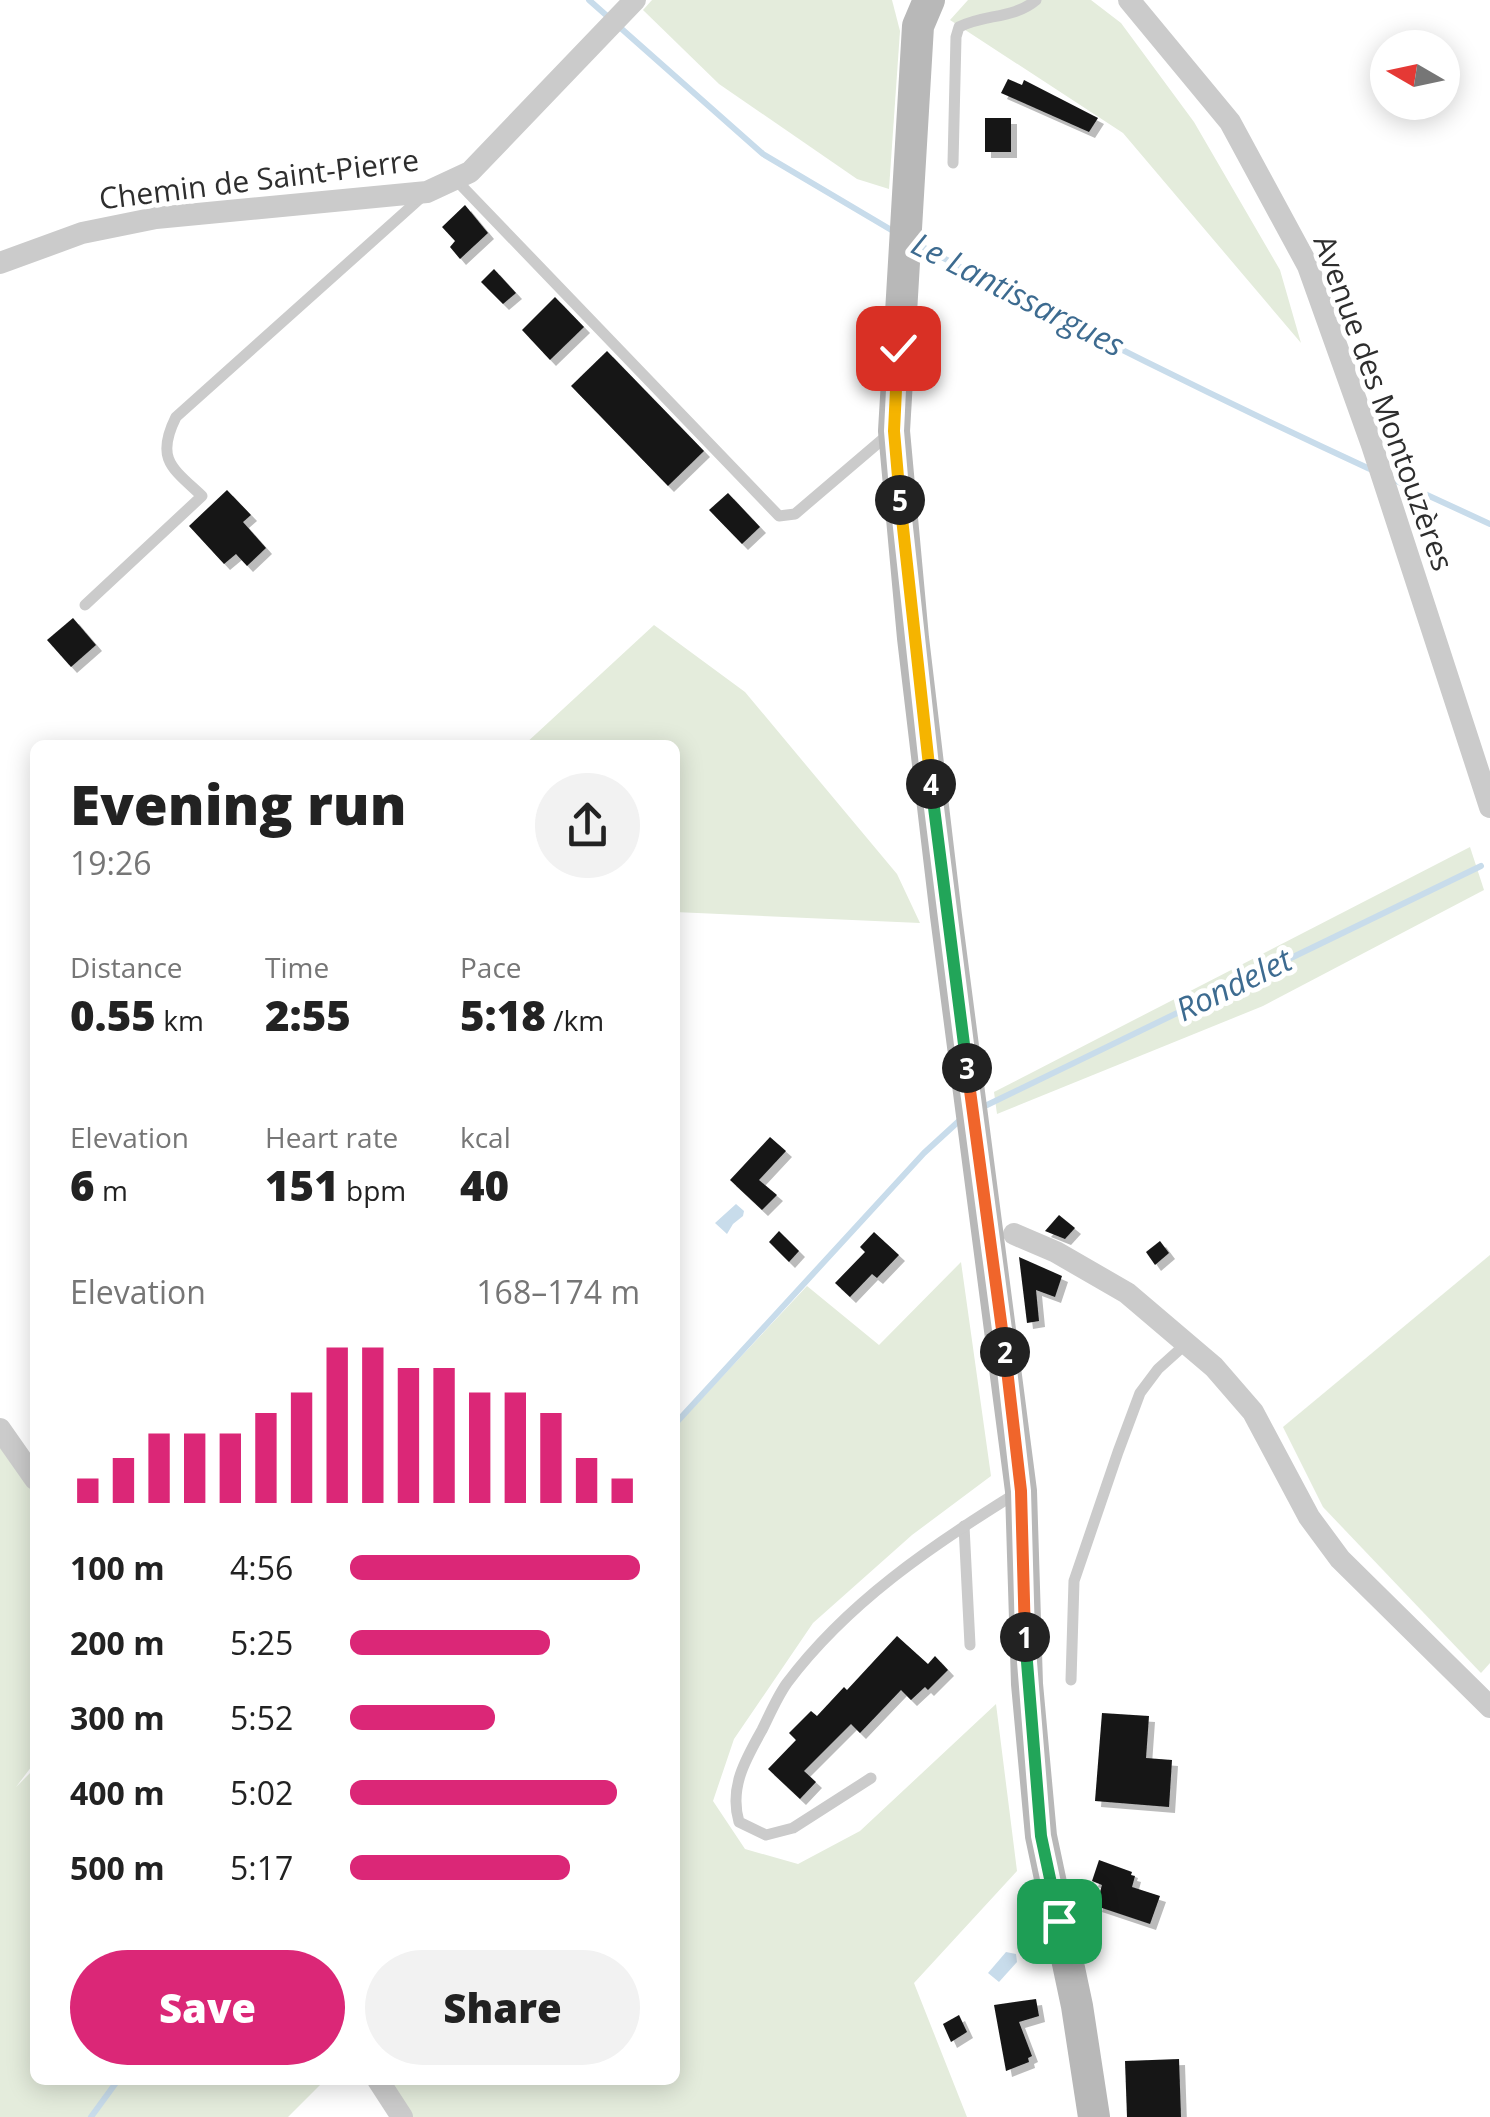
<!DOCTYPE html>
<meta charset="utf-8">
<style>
body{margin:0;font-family:"Open Sans",sans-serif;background:#f2f2f2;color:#222;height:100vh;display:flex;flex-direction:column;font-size:38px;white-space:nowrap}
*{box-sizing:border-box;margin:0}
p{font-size:32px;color:#767676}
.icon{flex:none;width:55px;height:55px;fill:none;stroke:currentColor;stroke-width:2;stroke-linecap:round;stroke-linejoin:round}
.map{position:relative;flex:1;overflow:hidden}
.panel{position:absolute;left:30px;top:740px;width:650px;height:1345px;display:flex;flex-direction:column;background:#fff;border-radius:15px;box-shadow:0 5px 25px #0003}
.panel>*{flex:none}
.needle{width:65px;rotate:279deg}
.buttons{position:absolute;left:1370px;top:30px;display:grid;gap:20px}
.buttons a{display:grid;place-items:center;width:90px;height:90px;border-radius:50%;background:#fff;box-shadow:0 5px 25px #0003;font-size:50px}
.pin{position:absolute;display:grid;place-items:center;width:85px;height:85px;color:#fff;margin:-42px;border-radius:20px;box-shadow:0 5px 15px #0006}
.km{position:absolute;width:50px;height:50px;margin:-25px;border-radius:50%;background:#222;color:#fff;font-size:28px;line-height:50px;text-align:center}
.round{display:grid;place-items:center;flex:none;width:105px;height:105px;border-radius:52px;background:#f2f2f2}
.overview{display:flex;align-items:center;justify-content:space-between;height:170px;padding:0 40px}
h1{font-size:55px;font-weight:800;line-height:75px}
.stats{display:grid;grid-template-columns:repeat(3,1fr);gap:15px;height:170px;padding:10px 40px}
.stats div{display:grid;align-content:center}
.stats b{font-size:42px;font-weight:800}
.stats small{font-size:28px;font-weight:400}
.stats p{font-size:28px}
.chart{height:280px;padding:20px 40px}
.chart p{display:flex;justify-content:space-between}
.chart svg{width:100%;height:180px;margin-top:10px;stroke:#db2777;stroke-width:6}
.button{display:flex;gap:20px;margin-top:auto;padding:20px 40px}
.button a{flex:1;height:115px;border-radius:60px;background:#db2777;color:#fff;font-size:40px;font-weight:800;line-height:115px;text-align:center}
.button a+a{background:#f2f2f2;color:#222}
ul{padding:0 40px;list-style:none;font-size:32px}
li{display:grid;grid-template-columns:160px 120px 1fr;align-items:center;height:75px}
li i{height:25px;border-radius:12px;background:#db2777}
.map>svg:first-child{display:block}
</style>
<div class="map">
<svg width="1490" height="2117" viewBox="0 0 1490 2117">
<defs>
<filter id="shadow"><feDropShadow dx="6" dy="6" stdDeviation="0" flood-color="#0004"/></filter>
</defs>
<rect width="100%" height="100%" fill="#fff"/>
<g fill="#e4ecdc">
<path d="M 652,0 L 892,0 L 900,31 L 889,189 L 857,179 L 719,84 L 643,10 Z"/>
<path d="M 968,0 L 1091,0 L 1121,23 L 1194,122 L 1280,270 L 1301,343 L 1123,133 L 950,20 Z"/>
<path d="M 654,625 L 745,692 L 897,874 L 920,923 L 675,912 L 675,745 L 524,745 Z"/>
<path d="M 1470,847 L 1484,890 L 1263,1006 L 997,1114 L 994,1092 Z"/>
<path d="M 1490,1255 L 1490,1663 L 1481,1673 L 1323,1507 L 1283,1427 Z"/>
<path d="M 961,1262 L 991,1476 L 912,1535 L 813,1623 L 734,1739 L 713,1801 L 745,1849 L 798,1864 L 860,1831 L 996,1704 L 1017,1871 L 914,1983 L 967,2117 L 411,2117 L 386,2080 L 675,2080 L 675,1427 L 807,1286 L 879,1345 Z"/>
<path d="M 0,1430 L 35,1487 L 35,1762 L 16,1787 L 35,1768 L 35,1840 L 32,1842 L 35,1848 L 35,2080 L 325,2080 L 288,2117 L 0,2117 Z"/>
</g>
<g fill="#c8dceb">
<path d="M 736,1204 L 744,1211 L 743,1216 L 733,1224 L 727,1234 L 715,1223 Z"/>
<path d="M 1006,1952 L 1016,1954 L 1017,1962 L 999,1982 L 988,1973 Z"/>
</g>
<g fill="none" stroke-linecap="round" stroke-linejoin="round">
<g stroke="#c8dceb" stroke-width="6">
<path d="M 589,0 L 763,154 L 893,231"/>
<path d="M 917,244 C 1067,324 1218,399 1372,470"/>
<path d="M 1388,477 L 1490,524"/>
<path d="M 987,1105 L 1481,866"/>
<path d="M 675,1424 L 924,1153 L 960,1120"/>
<path d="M 91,2117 L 118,2080"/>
</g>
</g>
<g fill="#151515" filter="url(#shadow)">
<path d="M 1008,79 L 1022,85 L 1024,80 L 1098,118 L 1089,132 L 1001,93 Z"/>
<rect x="985" y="118" width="26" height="34"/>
<path d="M 465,205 L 488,233 L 460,259 L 450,247 L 455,241 L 442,227 Z"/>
<path d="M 494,269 L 516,293 L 503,304 L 481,282 Z"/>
<path d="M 555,297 L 584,327 L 550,360 L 522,330 Z"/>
<path d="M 607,351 L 704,451 L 668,486 L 571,386 Z"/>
<path d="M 227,490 L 251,515 L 243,522 L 266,548 L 247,566 L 236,554 L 224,564 L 189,526 Z"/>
<path d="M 728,493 L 760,527 L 742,544 L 709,510 Z"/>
<path d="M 73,618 L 96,645 L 71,667 L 47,640 Z"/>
<path d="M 770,1137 L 786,1151 L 759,1180 L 777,1195 L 762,1210 L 730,1180 Z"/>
<path d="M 1059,1215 L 1075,1228 L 1065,1239 L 1045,1231 Z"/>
<path d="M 779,1231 L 799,1251 L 789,1262 L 769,1242 Z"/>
<path d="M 874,1232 L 899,1255 L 877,1278 L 872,1274 L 850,1297 L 835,1283 L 865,1252 L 860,1247 Z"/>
<path d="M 1160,1241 L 1169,1253 L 1155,1265 L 1146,1252 Z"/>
<path d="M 1019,1257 L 1062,1276 L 1055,1297 L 1036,1290 L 1039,1321 L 1027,1323 Z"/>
<path d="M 897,1636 L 928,1664 L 935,1656 L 948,1670 L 928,1690 L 925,1687 L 911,1700 L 901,1690 L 860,1733 L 851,1724 L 804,1771 L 816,1782 L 800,1799 L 768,1769 L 796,1740 L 789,1733 L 811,1711 L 817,1716 L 844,1687 L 847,1690 Z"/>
<path d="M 1102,1713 L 1149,1716 L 1146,1758 L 1172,1760 L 1169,1807 L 1095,1801 Z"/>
<path d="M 1099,1860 L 1132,1872 L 1131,1875 L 1135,1876 L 1132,1887 L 1160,1896 L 1150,1924 L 1096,1906 L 1102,1885 L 1092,1881 Z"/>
<path d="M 1036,1999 L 1039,2016 L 1019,2022 L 1032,2056 L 1028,2058 L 1029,2062 L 1006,2071 L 994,2005 Z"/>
<path d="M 959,2015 L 967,2032 L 951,2042 L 943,2024 Z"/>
<path d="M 1179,2059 L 1181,2117 L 1127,2117 L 1125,2061 Z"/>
</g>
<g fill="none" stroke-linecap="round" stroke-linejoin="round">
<g stroke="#cbcbcb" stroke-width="11">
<path d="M 953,163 L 956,37 L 959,27 C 984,14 1014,19 1036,0"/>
<path d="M 455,179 L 779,516 L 795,514 L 890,433"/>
<path d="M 85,605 L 202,496 C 172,468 155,459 176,417 L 424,195"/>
<path d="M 964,1526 L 970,1645"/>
<path d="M 1071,1680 L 1074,1581 L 1118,1452 L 1140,1393 L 1158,1369 L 1188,1342"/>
<path d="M 871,1778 L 793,1828 L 766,1835 L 739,1822 C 729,1788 745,1760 762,1730 C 770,1714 777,1697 787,1683 C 847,1603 931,1546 1015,1494"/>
</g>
<g stroke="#cbcbcb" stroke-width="22">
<path d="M 1129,0 L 1230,122 L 1308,266 L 1372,445 L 1490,807"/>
<path d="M 0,263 L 82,233 L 156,218 L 427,192 L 470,172 L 635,0"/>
<path d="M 1014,1234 L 1056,1252 L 1127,1293 L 1214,1367 L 1253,1412 L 1309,1517 L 1340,1559 L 1490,1707"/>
<path d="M 0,1429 L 35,1479"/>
<path d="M 378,2080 L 402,2117"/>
</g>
<path stroke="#b8b8b8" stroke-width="32" d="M 929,0 L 918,26 L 894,431 L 913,638 L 946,916 L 1021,1491 L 1027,1684 L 1041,1836 L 1077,2006 L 1094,2117"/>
</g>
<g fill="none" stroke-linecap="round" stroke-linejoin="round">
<g stroke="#fff" stroke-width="20">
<path id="split-1" d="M 1025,1637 L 1041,1836 L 1059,1921"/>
</g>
<g stroke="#fff" stroke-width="20">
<path id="split-2" d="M 1005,1352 L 1021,1491 L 1025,1637"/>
</g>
<g stroke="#fff" stroke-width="20">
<path id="split-3" d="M 967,1068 L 1005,1352"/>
</g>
<g stroke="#fff" stroke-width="20">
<path id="split-4" d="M 931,784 L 967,1068"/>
</g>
<g stroke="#fff" stroke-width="20">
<path id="split-5" d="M 900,500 L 931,784"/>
</g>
<g stroke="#fff" stroke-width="20">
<path id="split-6" d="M 898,348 L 894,431 L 900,500"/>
</g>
<use href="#split-1" stroke="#22a559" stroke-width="12"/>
<use href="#split-2" stroke="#f0652b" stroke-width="12"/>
<use href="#split-3" stroke="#f0652b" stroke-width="12"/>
<use href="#split-4" stroke="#22a559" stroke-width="12"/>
<use href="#split-5" stroke="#f5b400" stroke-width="12"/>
<use href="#split-6" stroke="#f5b400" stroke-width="12"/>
</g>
<g text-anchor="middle" stroke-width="10" stroke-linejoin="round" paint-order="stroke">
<g font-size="30" fill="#2e2e2e" stroke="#fff">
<text transform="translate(259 180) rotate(-7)" y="10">Chemin de Saint-Pierre</text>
<text transform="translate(1383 403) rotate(70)" y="10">Avenue des Montouzères</text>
</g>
<g font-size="32" font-style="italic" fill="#3d6b90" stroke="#fff">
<text transform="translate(1018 295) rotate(27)" y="11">Le Lantissargues</text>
<text transform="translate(1234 985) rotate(-26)" y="11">Rondelet</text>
</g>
</g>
</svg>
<div class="buttons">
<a><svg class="needle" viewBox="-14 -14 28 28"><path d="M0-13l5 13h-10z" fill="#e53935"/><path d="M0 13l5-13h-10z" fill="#767676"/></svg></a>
</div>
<div class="pin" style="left:1059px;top:1921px;background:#1e9e55"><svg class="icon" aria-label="arrive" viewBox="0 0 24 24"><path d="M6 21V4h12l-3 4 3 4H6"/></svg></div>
<div class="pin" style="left:898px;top:348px;background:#d93025"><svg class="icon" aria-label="check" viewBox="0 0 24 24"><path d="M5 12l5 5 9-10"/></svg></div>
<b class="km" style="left:1025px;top:1637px">1</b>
<b class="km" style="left:1005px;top:1352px">2</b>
<b class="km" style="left:967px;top:1068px">3</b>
<b class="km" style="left:931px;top:784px">4</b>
<b class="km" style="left:900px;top:500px">5</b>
<section class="panel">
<div class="overview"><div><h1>Evening run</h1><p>19:26</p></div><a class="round"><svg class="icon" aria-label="share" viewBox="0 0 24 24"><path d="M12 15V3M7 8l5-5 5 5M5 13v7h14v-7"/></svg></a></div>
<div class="stats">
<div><p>Distance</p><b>0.55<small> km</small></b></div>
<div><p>Time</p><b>2:55</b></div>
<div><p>Pace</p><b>5:18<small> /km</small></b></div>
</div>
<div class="stats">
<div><p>Elevation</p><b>6<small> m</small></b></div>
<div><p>Heart rate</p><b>151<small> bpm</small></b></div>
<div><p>kcal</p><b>40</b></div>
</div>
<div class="chart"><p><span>Elevation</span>168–174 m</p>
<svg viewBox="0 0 160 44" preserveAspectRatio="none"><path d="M5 44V38M15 44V33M25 44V27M35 44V27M45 44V27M55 44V22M65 44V17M75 44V6M85 44V6M95 44V11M105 44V11M115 44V17M125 44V17M135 44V22M145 44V33M155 44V38"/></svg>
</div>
<ul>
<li><b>100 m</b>4:56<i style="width:100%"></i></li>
<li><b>200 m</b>5:25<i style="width:69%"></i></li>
<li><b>300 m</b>5:52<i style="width:50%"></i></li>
<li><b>400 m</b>5:02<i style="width:92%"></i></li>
<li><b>500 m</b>5:17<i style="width:76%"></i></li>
</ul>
<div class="button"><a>Save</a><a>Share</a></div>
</section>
</div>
